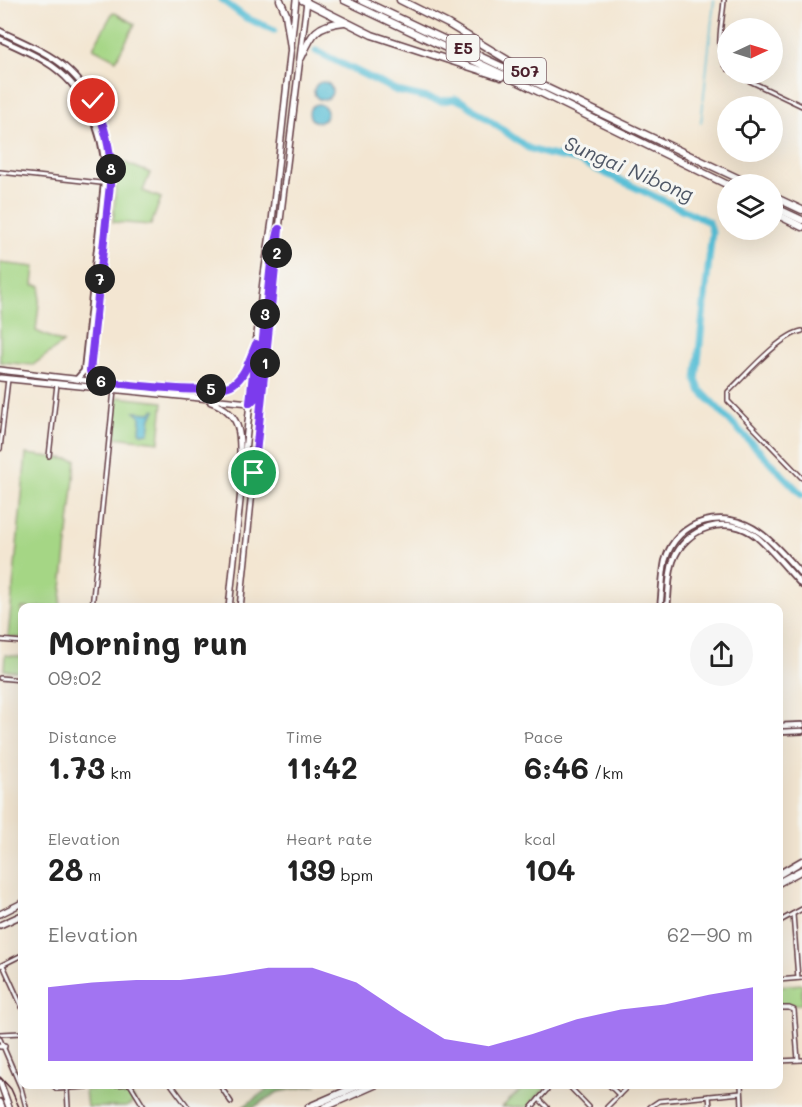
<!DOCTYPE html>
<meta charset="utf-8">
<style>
body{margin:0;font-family:Mali,sans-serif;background:#f6f6f6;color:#222;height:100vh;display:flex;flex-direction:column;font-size:22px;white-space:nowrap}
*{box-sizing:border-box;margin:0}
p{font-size:20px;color:#767676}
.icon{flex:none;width:33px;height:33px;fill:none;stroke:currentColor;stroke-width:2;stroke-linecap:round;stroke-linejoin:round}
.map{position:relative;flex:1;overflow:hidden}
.side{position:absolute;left:18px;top:603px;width:765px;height:486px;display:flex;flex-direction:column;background:#fff;border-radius:12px;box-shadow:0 6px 24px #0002}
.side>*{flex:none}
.needle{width:39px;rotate:86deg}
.fabs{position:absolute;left:717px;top:18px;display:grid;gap:12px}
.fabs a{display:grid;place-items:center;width:66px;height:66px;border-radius:50%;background:#fff;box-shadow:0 6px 24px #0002;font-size:30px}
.pin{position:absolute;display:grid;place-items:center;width:51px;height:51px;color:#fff;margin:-26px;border:3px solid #fff;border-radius:50%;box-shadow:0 2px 6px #0007}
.km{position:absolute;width:30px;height:30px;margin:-15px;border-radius:50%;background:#222;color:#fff;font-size:16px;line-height:30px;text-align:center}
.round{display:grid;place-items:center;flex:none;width:63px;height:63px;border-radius:32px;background:#f6f6f6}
.summary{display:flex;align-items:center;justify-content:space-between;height:102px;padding:0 30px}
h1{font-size:33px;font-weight:700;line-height:45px}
.metrics{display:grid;grid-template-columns:repeat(3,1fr);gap:9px;height:102px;padding:6px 30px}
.metrics div{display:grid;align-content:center}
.metrics b{font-size:30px;font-weight:700}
.metrics small{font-size:16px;font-weight:400}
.metrics p{font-size:16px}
.chart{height:168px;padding:12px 30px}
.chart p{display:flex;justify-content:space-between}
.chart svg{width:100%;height:108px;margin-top:6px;fill:#7c3aed;opacity:.7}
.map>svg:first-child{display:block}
</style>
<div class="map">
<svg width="802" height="1107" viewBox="0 0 802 1107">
<rect width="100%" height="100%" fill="#f6f6f2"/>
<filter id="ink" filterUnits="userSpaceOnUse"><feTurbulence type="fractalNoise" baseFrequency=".0167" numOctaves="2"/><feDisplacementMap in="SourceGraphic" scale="12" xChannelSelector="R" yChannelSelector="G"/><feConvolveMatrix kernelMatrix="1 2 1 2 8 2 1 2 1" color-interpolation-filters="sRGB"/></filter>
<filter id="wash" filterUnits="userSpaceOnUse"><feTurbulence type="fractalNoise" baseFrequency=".008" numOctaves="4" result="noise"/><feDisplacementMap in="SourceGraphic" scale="24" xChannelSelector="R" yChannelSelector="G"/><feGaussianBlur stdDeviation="1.35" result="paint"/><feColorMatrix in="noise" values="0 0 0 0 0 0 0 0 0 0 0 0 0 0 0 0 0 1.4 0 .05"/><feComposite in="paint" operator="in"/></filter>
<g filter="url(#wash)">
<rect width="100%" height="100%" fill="#f3e6d2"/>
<g fill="#a5d685" stroke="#787a58" stroke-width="1.5">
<path d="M 113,12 L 135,24 L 116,60 L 93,48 Z"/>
<path d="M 118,160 L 150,173 L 143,191 L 161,198 L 151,225 L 113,222 Z"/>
<path d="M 0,263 L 35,267 L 33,285 L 41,286 L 36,331 L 63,343 L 33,365 L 0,362 Z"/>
<path d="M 117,397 L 163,402 L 159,442 L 114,437 Z"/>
<path d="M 26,454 L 76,460 L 60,607 L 22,608 L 22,638 L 8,637 Z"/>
<path d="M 5,655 L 22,657 L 22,672 L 4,670 Z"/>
<path d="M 802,984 L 802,1004 L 779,1005 L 779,986 Z"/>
<path d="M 527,1084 L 548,1085 L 527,1107 L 502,1107 Z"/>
<path d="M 126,1086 L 135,1101 L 126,1107 L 87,1107 L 85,1090 Z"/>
</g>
<path fill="#84b772" stroke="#676b4e" stroke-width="1.5" d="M 273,1085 L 273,1084 L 317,1085 L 278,1092 L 254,1107 L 243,1107 Z"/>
<g fill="#57bed5" stroke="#506e80" stroke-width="1.5">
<circle cx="323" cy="91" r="9"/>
<circle cx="318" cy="113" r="9"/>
<path d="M 155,409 L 156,410 L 151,417 L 149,433 L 142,434 L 140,432 L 141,417 L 135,412 L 150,413 Z"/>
</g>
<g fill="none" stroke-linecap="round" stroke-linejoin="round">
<path stroke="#57bed5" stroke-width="1.5" d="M 701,123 L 714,0"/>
<g stroke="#57bed5" stroke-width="7">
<path d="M 222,0 L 246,18 L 274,30"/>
<path d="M 316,51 L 397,91 L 441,101 L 456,99 L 465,103 L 528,148 L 546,154 L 577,160 L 709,222 L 712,232 L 696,380 L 700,390 L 802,495"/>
</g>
</g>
</g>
<g filter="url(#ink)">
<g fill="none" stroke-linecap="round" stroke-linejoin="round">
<g stroke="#633d44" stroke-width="6">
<g id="street">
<path d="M 724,0 C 723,21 713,52 728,69"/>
<path d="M 735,74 L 802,106"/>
<path d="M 0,172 L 110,184"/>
<path d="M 802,331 C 780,335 746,375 728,392 L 728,401 L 802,478"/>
<path d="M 0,449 L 8,379"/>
<path d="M 49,456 L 57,384"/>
<path d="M 92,608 L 114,390"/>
<path d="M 0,640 L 22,642"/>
<path d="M 0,678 L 22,680"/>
<path d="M 793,914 L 798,978"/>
<path d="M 778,922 L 802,909"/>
<path d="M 3,965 L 22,1007"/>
<path d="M 0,966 L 22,955"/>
<path d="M 778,980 L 802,978"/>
<path d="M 778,1008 L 789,1008 L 794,1010 L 798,1060"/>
<path d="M 0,1034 L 22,1033"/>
<path d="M 0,1039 L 21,1088 L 26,1107"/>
<path d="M 778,1061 L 802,1060"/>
<path d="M 51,1084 L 57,1089 L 128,1084"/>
<path d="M 130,1084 L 144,1107"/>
<path d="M 171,1084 L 188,1107"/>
<path d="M 219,1084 L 231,1102"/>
<path d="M 567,1084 L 589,1107"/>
<path d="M 608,1084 L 619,1095"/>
<path d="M 741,1084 L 742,1107"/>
<path d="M 67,1089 L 68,1107"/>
<path d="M 709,1096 L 710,1107"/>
<path d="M 539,1099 L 547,1107"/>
<path d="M 532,1107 L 552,1084"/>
<path d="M 607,1107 L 630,1084"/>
<path d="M 650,1107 L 659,1101 L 741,1093"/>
</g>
</g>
<g stroke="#633d44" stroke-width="8">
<g id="secondary">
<path d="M 0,31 C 22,42 46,51 65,67 C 97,94 111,135 111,175 L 90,371 L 94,381"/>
<path d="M 0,39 C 15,46 32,53 46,62 C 84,85 104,131 105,174 L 84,371 L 77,379"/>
<path d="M 660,608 C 662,593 662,576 665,561 C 677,518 726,508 759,532 C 775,543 789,561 802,575"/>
<path d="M 667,608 C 669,593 668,575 673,561 C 685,527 728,513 757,537 C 773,551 787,569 802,585"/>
<path d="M 778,726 L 802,725"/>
<path d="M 778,732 L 802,731"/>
</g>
</g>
<g stroke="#633d44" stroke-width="8">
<g id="primary">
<path d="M 0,370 C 60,377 120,386 180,388 C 195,389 212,392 227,387 C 242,382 248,365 253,351"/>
<path d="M 0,378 L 250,403"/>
<path d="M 211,402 C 247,415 239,442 240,474"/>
<path d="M 251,402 L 257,396 L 274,252"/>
<path d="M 229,608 L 256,344 L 263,281 L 272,221 L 296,0"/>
<path d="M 240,608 L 279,229 L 307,1"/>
<path d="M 0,914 L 22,903"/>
<path d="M 0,925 L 22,915"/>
<path d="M 0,1046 L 4,1046"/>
<path d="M 0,1082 L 9,1107"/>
<path d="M 0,1102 L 2,1107"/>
</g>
</g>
<g stroke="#633d44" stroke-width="9">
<g id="highway">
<path d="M 280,0 L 286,14 L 291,48"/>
<path d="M 302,0 L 372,35 L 501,77"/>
<path d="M 344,0 L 523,84 L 728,185"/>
<path d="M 361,0 L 750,184"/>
<path d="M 400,0 L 448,24 L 537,78"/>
<path d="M 301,58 C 312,34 315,25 344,22"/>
<path d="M 772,196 L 802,210"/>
<path d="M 772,206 L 802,220"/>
<path d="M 772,212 L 802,227"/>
<path d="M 778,875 L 802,861"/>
<path d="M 778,883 L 802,870"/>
<path d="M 309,1107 L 362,1084"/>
<path d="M 325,1107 L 377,1084"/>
</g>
</g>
<use href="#street" stroke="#fff" stroke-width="3"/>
<use href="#secondary" stroke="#fff" stroke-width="4.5"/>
<use href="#primary" stroke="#fff" stroke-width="5"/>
<use href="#highway" stroke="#fff" stroke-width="6"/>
<path stroke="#4a1f2b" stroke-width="1.5" d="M 0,1077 L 11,1089 L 19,1107"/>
</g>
</g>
<g fill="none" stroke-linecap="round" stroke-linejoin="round" filter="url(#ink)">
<g stroke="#fff" stroke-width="12">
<path id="route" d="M 93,101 C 105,125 111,148 111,175 L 90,371 L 94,381 C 121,383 213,397 233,384 C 246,375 250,358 256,344 L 250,403 L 257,396 L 271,263 L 279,229 L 254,473"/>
</g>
<use href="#route" stroke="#7c3aed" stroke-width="8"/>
</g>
<g text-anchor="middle" stroke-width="6" stroke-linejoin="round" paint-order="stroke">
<g fill="#f6f6f2" stroke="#7e6067" stroke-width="1.5">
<rect x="446.5" y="35" width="33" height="26" rx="4.5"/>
<rect x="504" y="58" width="42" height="26" rx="4.5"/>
</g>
<g font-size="16" font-weight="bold" fill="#4a1f2b">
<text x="463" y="54">E5</text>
<text x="525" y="77">507</text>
</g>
<g font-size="20" font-style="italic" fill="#4f5766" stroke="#f6f6f2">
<text transform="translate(629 169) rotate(23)" y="7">Sungai Nibong</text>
</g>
</g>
</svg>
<div class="fabs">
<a><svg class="needle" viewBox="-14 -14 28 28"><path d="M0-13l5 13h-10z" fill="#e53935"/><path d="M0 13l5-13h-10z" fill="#767676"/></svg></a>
<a><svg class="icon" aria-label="locate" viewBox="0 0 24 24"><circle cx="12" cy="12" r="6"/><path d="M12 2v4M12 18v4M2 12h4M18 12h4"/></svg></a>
<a><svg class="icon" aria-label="layers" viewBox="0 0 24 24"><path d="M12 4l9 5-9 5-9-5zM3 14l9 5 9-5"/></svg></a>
</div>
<div class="pin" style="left:254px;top:473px;background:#1e9e55"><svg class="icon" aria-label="arrive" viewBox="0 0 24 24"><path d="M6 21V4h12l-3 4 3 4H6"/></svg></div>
<div class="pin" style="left:93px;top:101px;background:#d93025"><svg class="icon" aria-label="check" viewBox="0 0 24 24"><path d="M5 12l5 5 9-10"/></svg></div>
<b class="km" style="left:265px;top:363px">1</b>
<b class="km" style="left:277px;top:253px">2</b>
<b class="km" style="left:265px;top:314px">3</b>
<b class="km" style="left:211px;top:389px">5</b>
<b class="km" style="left:101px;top:381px">6</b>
<b class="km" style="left:100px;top:279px">7</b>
<b class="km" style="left:111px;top:169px">8</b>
<section class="side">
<div class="summary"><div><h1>Morning run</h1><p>09:02</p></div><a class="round"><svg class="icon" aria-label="share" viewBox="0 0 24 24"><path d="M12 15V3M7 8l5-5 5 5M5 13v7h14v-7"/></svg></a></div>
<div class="metrics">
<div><p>Distance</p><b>1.73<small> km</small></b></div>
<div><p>Time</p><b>11:42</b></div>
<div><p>Pace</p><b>6:46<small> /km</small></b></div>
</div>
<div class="metrics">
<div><p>Elevation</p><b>28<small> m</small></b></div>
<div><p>Heart rate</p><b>139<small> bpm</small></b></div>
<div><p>kcal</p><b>104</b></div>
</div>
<div class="chart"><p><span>Elevation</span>62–90 m</p>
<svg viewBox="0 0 160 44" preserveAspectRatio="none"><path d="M0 44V14L10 12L20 11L30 11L40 9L50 6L60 6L70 12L80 24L90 35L100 38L110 33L120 27L130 23L140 21L150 17L160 14V44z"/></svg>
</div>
</section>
</div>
